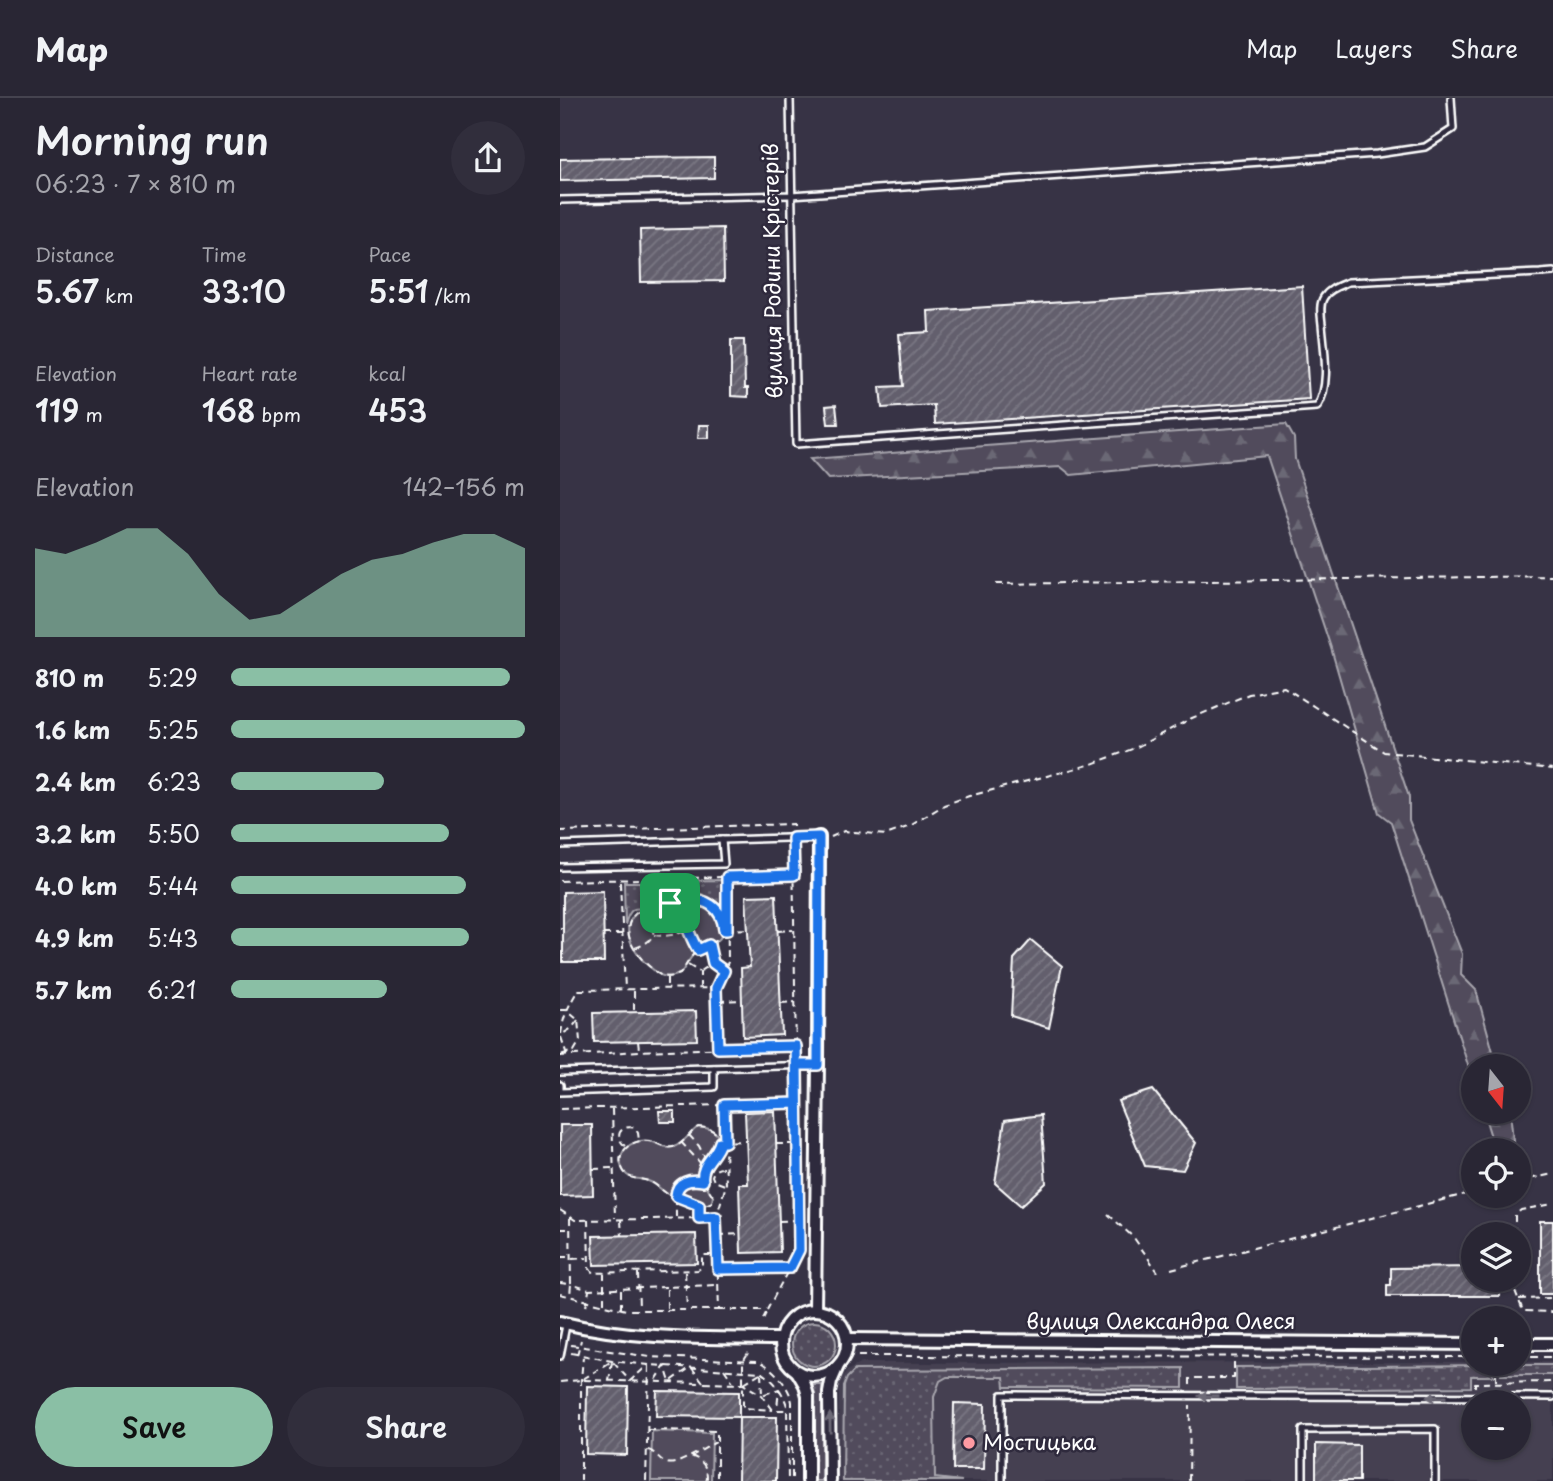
<!DOCTYPE html>
<meta charset="utf-8">
<style>
body{margin:0;font-family:"Playpen Sans",sans-serif;background:#312e3c;color:#f1f3f6;height:100vh;display:flex;flex-direction:column;font-size:26px;white-space:nowrap}
*{box-sizing:border-box;margin:0}
p{font-size:23px;color:#a5a5ac}
.icon{flex:none;width:38px;height:38px;fill:none;stroke:currentColor;stroke-width:2;stroke-linecap:round;stroke-linejoin:round}
.map{position:relative;flex:1;overflow:hidden}
.side{display:flex;flex-direction:column;background:#292634;width:560px}
.side>*{flex:none}
.needle{width:46px;rotate:163deg}
.tools{position:absolute;left:901px;top:956px;display:grid;gap:14px}
.tools a{display:grid;place-items:center;width:70px;height:70px;border-radius:50%;background:#292634;box-shadow:0 2px 5px #0004,0 0 0 2px #45434f;font-size:35px}
.pin{position:absolute;display:grid;place-items:center;width:60px;height:60px;color:#fff;margin:-30px;border-radius:14px;box-shadow:0 4px 10px #0006}
.round{display:grid;place-items:center;flex:none;width:74px;height:74px;border-radius:37px;background:#312e3c}
.summary{display:flex;align-items:center;justify-content:space-between;height:119px;padding:0 35px}
h1{font-size:38px;font-weight:600;line-height:52px}
.stats{display:grid;grid-template-columns:repeat(3,1fr);gap:10px;height:119px;padding:7px 35px}
.stats div{display:grid;align-content:center}
.stats b{font-size:30px;font-weight:600}
.stats small{font-size:19px;font-weight:400}
.stats p{font-size:19px}
.chart{height:196px;padding:14px 35px}
.chart p{display:flex;justify-content:space-between}
.chart svg{width:100%;height:126px;margin-top:7px;fill:#8abfa5;opacity:.7}
.action{display:flex;gap:14px;margin-top:auto;padding:14px 35px}
.action a{flex:1;height:80px;border-radius:42px;background:#8abfa5;color:#111;font-size:28px;font-weight:600;line-height:80px;text-align:center}
.action a+a{background:#312e3c;color:#f1f3f6}
ul{padding:0 35px;list-style:none;font-size:23px}
li{display:grid;grid-template-columns:112px 84px 1fr;align-items:center;height:52px}
li i{height:18px;border-radius:9px;background:#8abfa5}
header{display:flex;align-items:center;gap:42px;box-sizing:border-box;height:98px;padding:0 35px;background:#292634;border-bottom:2px solid #45434f}
header strong{font-size:33px}
nav{display:flex;gap:38px;margin-inline-start:auto;font-size:24px}
main{display:flex;flex:1;min-height:0}
.map>svg:first-child{display:block}
</style>
<header>
<strong>Map</strong>
<nav><a>Map</a><a>Layers</a><a>Share</a></nav>
</header>
<main>
<section class="side">
<div class="summary"><div><h1>Morning run</h1><p>06:23 · 7 × 810 m</p></div><a class="round"><svg class="icon" aria-label="share" viewBox="0 0 24 24"><path d="M12 15V3M7 8l5-5 5 5M5 13v7h14v-7"/></svg></a></div>
<div class="stats">
<div><p>Distance</p><b>5.67<small> km</small></b></div>
<div><p>Time</p><b>33:10</b></div>
<div><p>Pace</p><b>5:51<small> /km</small></b></div>
</div>
<div class="stats">
<div><p>Elevation</p><b>119<small> m</small></b></div>
<div><p>Heart rate</p><b>168<small> bpm</small></b></div>
<div><p>kcal</p><b>453</b></div>
</div>
<div class="chart"><p><span>Elevation</span>142–156 m</p>
<svg viewBox="0 0 160 44" preserveAspectRatio="none"><path d="M0 44V13L10 15L20 11L30 6L40 6L50 15L60 29L70 38L80 36L90 29L100 22L110 17L120 15L130 11L140 8L150 8L160 13V44z"/></svg>
</div>
<ul>
<li><b>810 m</b>5:29<i style="width:95%"></i></li>
<li><b>1.6 km</b>5:25<i style="width:100%"></i></li>
<li><b>2.4 km</b>6:23<i style="width:52%"></i></li>
<li><b>3.2 km</b>5:50<i style="width:74%"></i></li>
<li><b>4.0 km</b>5:44<i style="width:80%"></i></li>
<li><b>4.9 km</b>5:43<i style="width:81%"></i></li>
<li><b>5.7 km</b>6:21<i style="width:53%"></i></li>
</ul>
<div class="action"><a>Save</a><a>Share</a></div>
</section>
<div class="map">
<svg width="993" height="1383" viewBox="0 0 993 1383">
<defs>
<pattern id="grass-dots" width="8" height="8" patternUnits="userSpaceOnUse" patternTransform="scale(1.75)"><rect width="8" height="8" fill="#514c5c"/><path d="M2 2h.1M6 6h.1" fill="none" stroke="#6b6774" stroke-width="1.8" stroke-linecap="round"/></pattern>
<pattern id="forest-firs" width="22" height="20" patternUnits="userSpaceOnUse" patternTransform="scale(1.75)"><rect width="22" height="20" fill="#514c5c"/><path d="M5 1l3.5 6h-7zM16 11l3.5 6h-7z" fill="#6b6774"/></pattern>
<pattern id="building-hatch" width="6" height="6" patternUnits="userSpaceOnUse" patternTransform="scale(1.75)"><rect width="6" height="6" fill="#635f6d"/><path d="M-1 1l2-2M0 6l6-6M5 7l2-2" fill="none" stroke="#7a7783"/></pattern>
</defs>
<rect width="100%" height="100%" fill="#373345"/>
<filter id="ink" filterUnits="userSpaceOnUse"><feTurbulence type="fractalNoise" baseFrequency=".0143" numOctaves="2"/><feDisplacementMap in="SourceGraphic" scale="14" xChannelSelector="R" yChannelSelector="G"/><feConvolveMatrix kernelMatrix="1 2 1 2 8 2 1 2 1" color-interpolation-filters="sRGB"/></filter>
<g filter="url(#ink)">
<path fill="#444051" fill-rule="evenodd" d="M 913,1264 L 959,1265 L 959,1264 L 993,1264 L 993,1383 L 279,1383 L 279,1285 L 287,1273 L 301,1265 ZM 914,1304 L 959,1304 L 959,1349 L 914,1349 Z"/>
<g fill="url(#grass-dots)" stroke="#a8a6ae" stroke-width="2">
<path d="M 164,782 L 164,820 C 162,815 159,810 155,806 C 146,799 125,790 114,797 C 107,801 106,809 98,811 C 81,815 72,800 65,827 L 64,784 L 80,784 L 82,800 L 103,800 L 104,783 Z"/>
<circle cx="254" cy="1246" r="22"/>
<path d="M 933,1267 L 933,1278 L 911,1278 L 911,1289 L 676,1291 L 676,1269 Z"/>
<rect x="941" y="1267" width="52" height="10"/>
<path d="M 623,1270 L 623,1290 L 445,1289 L 444,1279 L 387,1279 L 380,1283 L 374,1299 L 375,1380 L 402,1383 L 283,1383 L 284,1288 L 287,1280 L 295,1272 Z"/>
<path d="M 252,1287 L 262,1287 L 262,1383 L 254,1383 Z"/>
</g>
<g fill="url(#forest-firs)" stroke="#a8a6ae" stroke-width="2">
<path d="M 726,326 L 734,340 L 735,361 L 849,699 L 849,722 L 902,856 L 901,877 L 916,892 L 937,968 L 914,968 L 913,983 L 831,724 L 819,715 L 771,550 L 707,358 L 511,377 L 501,369 L 268,381 L 250,361 Z"/>
<path d="M 923,1013 L 950,1013 L 954,1052 L 935,1052 Z"/>
</g>
<g fill="#514c5c" stroke="#a8a6ae" stroke-width="2">
<path d="M 118,798 C 130,798 146,802 155,810 C 164,819 168,835 156,844 C 150,848 142,849 136,854 C 129,860 126,869 120,876 C 114,878 109,880 103,878 C 98,877 94,872 90,869 C 73,855 57,828 79,813 L 95,815 L 100,814 Z"/>
<path d="M 138,1029 C 150,1030 157,1032 160,1044 C 157,1057 138,1069 143,1082 C 145,1087 150,1093 153,1098 L 152,1104 C 140,1111 133,1104 122,1100 C 116,1098 111,1098 106,1095 C 100,1091 95,1085 88,1083 C 81,1080 73,1082 67,1077 C 62,1073 59,1064 61,1058 C 66,1045 81,1040 93,1044 C 100,1046 106,1051 113,1049 C 123,1047 130,1034 138,1029 Z"/>
<path d="M 92,1333 L 152,1335 L 151,1383 L 91,1383 Z"/>
</g>
<g fill="url(#building-hatch)" stroke="#fff" stroke-width="2">
<path d="M 154,59 L 154,80 L 0,83 L 0,61 Z"/>
<path d="M 163,130 L 164,183 L 81,184 L 80,132 Z"/>
<path d="M 742,188 L 749,301 L 375,326 L 374,307 L 322,310 L 320,289 L 343,288 L 339,236 L 369,234 L 368,213 Z"/>
<path d="M 171,242 L 184,242 L 185,290 L 188,290 L 188,299 L 171,298 Z"/>
<path d="M 276,307 L 278,326 L 268,326 L 266,308 Z"/>
<path d="M 139,327 L 149,327 L 149,340 L 138,340 Z"/>
<rect x="85" y="785" width="15" height="11"/>
<path d="M 43,793 L 44,864 L 3,864 L 3,794 Z"/>
<path d="M 216,797 L 222,937 L 183,939 L 181,870 L 190,869 L 186,798 Z"/>
<path d="M 471,842 L 502,868 L 489,930 L 451,918 L 454,861 Z"/>
<path d="M 136,913 L 137,942 L 34,944 L 33,915 Z"/>
<path d="M 593,992 L 636,1045 L 623,1072 L 585,1068 L 558,1003 Z"/>
<path d="M 99,1013 L 115,1013 L 115,1024 L 100,1024 Z"/>
<path d="M 215,1013 L 220,1154 L 181,1155 L 179,1086 L 188,1086 L 185,1014 Z"/>
<path d="M 481,1017 L 486,1085 L 461,1108 L 435,1085 L 445,1022 Z"/>
<path d="M 0,1027 L 32,1027 L 33,1097 L 0,1098 Z"/>
<rect x="980" y="1123" width="13" height="73"/>
<path d="M 136,1136 L 137,1165 L 34,1167 L 33,1138 Z"/>
<path d="M 914,1169 L 914,1181 L 934,1181 L 934,1188 L 940,1187 L 940,1198 L 827,1198 L 827,1187 L 831,1187 L 831,1170 Z"/>
<path d="M 27,1288 L 68,1289 L 67,1357 L 26,1356 Z"/>
<path d="M 97,1293 L 179,1294 L 179,1319 L 96,1318 Z"/>
<path d="M 394,1305 L 425,1306 L 424,1371 L 393,1371 Z"/>
<path d="M 179,1319 L 217,1319 L 216,1383 L 178,1383 Z"/>
<path d="M 756,1346 L 799,1347 L 799,1383 L 756,1383 Z"/>
</g>
<g fill="none" stroke-linecap="round" stroke-linejoin="round">
<g stroke="#fff" stroke-width="10">
<g id="service">
<path d="M 230,0 L 236,346 L 757,309 C 771,288 764,251 762,226 C 761,217 759,206 764,199 C 769,191 779,188 788,184 L 980,175 L 993,174"/>
<path d="M 0,102 L 231,97 L 817,56 L 865,49 L 893,31 L 891,0"/>
<path d="M 0,747 L 259,739"/>
<path d="M 0,769 L 164,766 L 162,742"/>
<path d="M 0,974 L 258,967"/>
<path d="M 0,987 L 0,994 L 154,989 L 154,970"/>
<path d="M 0,1258 L 6,1227"/>
<path d="M 442,1383 L 442,1297 L 993,1299"/>
<path d="M 743,1383 L 743,1332 L 875,1331 L 875,1383"/>
</g>
</g>
<g stroke="#fff" stroke-width="16">
<g id="minor">
<circle cx="254" cy="1245" r="33"/>
<path d="M 255,1212 L 258,967 L 259,739"/>
<path d="M 0,1224 C 72,1242 147,1240 221,1241"/>
<path d="M 287,1241 L 914,1246"/>
<path d="M 959,1246 L 993,1246"/>
<path d="M 238,1275 L 245,1287 L 248,1298 L 248,1383"/>
<path d="M 270,1383 L 269,1295 L 271,1284 L 278,1268"/>
</g>
</g>
<g stroke="#fff" stroke-width="2" stroke-dasharray="7 5" stroke-linecap="butt">
<path d="M 436,486 L 993,478"/>
<path d="M 0,733 L 233,726 L 233,732"/>
<path d="M 271,739 L 284,733 L 326,737 L 350,728 L 384,707 L 409,698 L 529,667 L 575,650 L 632,620 L 689,596 L 724,589 L 824,654 L 993,671"/>
<path d="M 233,748 L 236,959"/>
<path d="M 168,779 L 232,777"/>
<path d="M 0,783 L 167,779 L 168,864 L 156,890 L 158,950"/>
<path d="M 60,784 L 65,891"/>
<path d="M 111,806 C 128,820 127,834 138,851"/>
<path d="M 0,830 L 3,830"/>
<path d="M 164,832 C 153,851 151,842 137,853 C 129,859 126,869 120,876 C 114,878 109,880 103,878 C 98,877 94,872 90,869 C 73,855 57,828 79,813 C 85,813 91,815 96,815 C 107,815 109,801 119,798 C 130,795 154,806 160,815 C 163,820 163,826 164,832 L 188,831"/>
<path d="M 218,833 L 233,832"/>
<path d="M 43,836 L 63,836"/>
<path d="M 94,837 C 107,839 116,837 128,832"/>
<path d="M 150,848 L 153,865 L 163,872"/>
<path d="M 75,850 C 96,843 97,833 89,814"/>
<path d="M 128,867 L 140,874 L 140,889"/>
<path d="M 141,873 L 153,865"/>
<path d="M 107,880 L 107,891"/>
<path d="M 74,893 L 74,914"/>
<path d="M 158,903 L 182,902"/>
<path d="M 221,905 L 235,904"/>
<path d="M 0,912 L 6,912 L 18,922 L 20,943 L 14,953 L 0,957"/>
<path d="M 18,922 L 12,930 L 1,937 C 3,918 8,909 18,892 L 155,890"/>
<path d="M 1,939 L 7,957"/>
<path d="M 78,943 L 79,952"/>
<path d="M 0,958 L 79,953 L 235,948"/>
<path d="M 0,1011 L 163,1007"/>
<path d="M 52,1011 L 55,1120"/>
<path d="M 138,1029 C 150,1030 157,1032 160,1044 C 157,1057 138,1069 143,1082 C 145,1087 150,1093 153,1098 L 152,1104 C 140,1111 133,1104 122,1100 C 116,1098 111,1098 106,1095 C 100,1091 95,1085 88,1083 C 81,1080 73,1082 67,1077 C 62,1073 59,1064 61,1058 C 66,1045 81,1040 93,1044 C 100,1046 106,1051 113,1049 C 123,1047 130,1034 138,1029 Z"/>
<path d="M 129,1037 L 139,1048 L 147,1064"/>
<path d="M 121,1044 L 143,1068"/>
<path d="M 160,1044 L 186,1043"/>
<path d="M 216,1046 L 237,1046"/>
<path d="M 65,1048 C 53,1038 61,1026 75,1030 L 78,1035 L 79,1042"/>
<path d="M 163,1070 C 157,1070 154,1072 152,1078 L 154,1083 L 165,1087"/>
<path d="M 33,1071 L 52,1070"/>
<path d="M 959,1083 L 993,1076"/>
<path d="M 0,1112 L 15,1122 L 155,1120"/>
<path d="M 548,1116 L 574,1140 L 598,1174"/>
<path d="M 10,1119 L 11,1186 L 29,1192 L 157,1187"/>
<path d="M 116,1119 C 116,1098 113,1077 142,1083"/>
<path d="M 139,1120 L 139,1109"/>
<path d="M 28,1121 L 29,1170 L 33,1175 L 138,1172 L 142,1169 L 142,1157 L 157,1157"/>
<path d="M 61,1122 L 62,1138"/>
<path d="M 219,1123 L 238,1122"/>
<path d="M 0,1131 L 9,1131"/>
<path d="M 955,1136 L 955,1117 L 961,1112 L 993,1106"/>
<path d="M 158,1137 L 181,1136"/>
<path d="M 0,1159 L 9,1159"/>
<path d="M 12,1161 L 27,1160"/>
<path d="M 159,1171 L 230,1170"/>
<path d="M 611,1171 L 914,1094"/>
<path d="M 125,1174 L 127,1210"/>
<path d="M 78,1175 L 79,1211"/>
<path d="M 954,1181 L 954,1190 L 963,1213 L 993,1214"/>
<path d="M 0,1185 L 11,1186 L 10,1198"/>
<path d="M 107,1191 L 107,1210"/>
<path d="M 0,1196 L 66,1212 L 159,1212 L 156,1120 L 166,1087 L 164,1007 L 236,1005"/>
<path d="M 959,1201 L 993,1200"/>
<path d="M 44,1205 L 44,1176"/>
<path d="M 26,1208 L 29,1193"/>
<path d="M 61,1211 L 61,1192"/>
<path d="M 159,1212 L 207,1212 L 239,1152 L 237,975"/>
<path d="M 203,1221 L 207,1213"/>
<path d="M 11,1247 L 90,1259 L 198,1263 L 203,1265 C 216,1274 229,1288 232,1304 L 232,1383"/>
<path d="M 11,1255 L 52,1263 L 89,1267 L 201,1274 C 214,1282 223,1294 227,1308 L 228,1383"/>
<path d="M 188,1255 L 183,1263 L 183,1310 L 213,1312"/>
<path d="M 17,1257 L 21,1242"/>
<path d="M 298,1258 L 914,1259"/>
<path d="M 959,1259 L 993,1259"/>
<path d="M 164,1271 L 173,1284"/>
<path d="M 201,1275 L 202,1297 L 219,1291 L 217,1310"/>
<path d="M 23,1281 L 52,1263 L 70,1283 L 88,1267"/>
<path d="M 96,1282 L 105,1268 L 110,1284 L 131,1269 L 143,1284"/>
<path d="M 49,1283 L 52,1264"/>
<path d="M 936,1283 L 936,1265"/>
<path d="M 0,1284 L 21,1282 L 183,1286 L 202,1297 L 213,1312 L 226,1312"/>
<path d="M 184,1285 L 200,1275"/>
<path d="M 630,1287 L 630,1280 L 674,1280 L 674,1258"/>
<path d="M 915,1289 L 915,1285 L 993,1284"/>
<path d="M 88,1332 L 157,1333 L 157,1383"/>
<path d="M 88,1352 C 96,1354 100,1363 107,1365 C 117,1369 146,1349 156,1344"/>
<path d="M 131,1358 C 142,1362 147,1368 147,1380 L 144,1383"/>
<path d="M 21,1383 L 21,1282 L 23,1259"/>
<path d="M 86,1383 L 89,1268"/>
<path d="M 629,1383 L 630,1307"/>
</g>
<use href="#service" stroke="#2f2a3d" stroke-width="5"/>
<use href="#minor" stroke="#2f2a3d" stroke-width="10"/>
</g>
<defs><path id="oneway-solid" d="M-6-.8H1V-3.2L6.5 0L1 3.2V.8H-6Z" transform="scale(1.75)"/></defs>
<g fill="#6d6a77">
<use href="#oneway-solid" transform="translate(648 1298) rotate(-180)"/>
<use href="#oneway-solid" transform="translate(876 1299) rotate(-180)"/>
<use href="#oneway-solid" transform="translate(270 1325) rotate(-91)"/>
</g>
</g>
<g fill="none" stroke-linecap="round" stroke-linejoin="round" filter="url(#ink)">
<g stroke="#fff" stroke-width="14">
<path id="route" d="M 110,805 C 128,820 126,833 138,852 L 149,847 L 153,865 L 164,873 L 156,890 L 158,950 L 236,948 L 237,1005 L 164,1007 L 165,1044 L 160,1044 C 156,1059 140,1066 143,1083 C 130,1081 117,1083 116,1098 L 139,1107 L 139,1120 L 156,1119 L 158,1171 L 230,1170 L 239,1152 L 237,967 L 258,967 L 259,739 L 233,740 L 234,777 L 167,779 L 167,832 L 164,832 C 162,807 145,802 123,798 L 118,799 L 110,805"/>
</g>
<use href="#route" stroke="#1a73e8" stroke-width="9"/>
</g>
<circle fill="#ff9aa2" stroke="#2f2a3d" stroke-width="2.5" cx="409" cy="1345" r="7"/>
<g text-anchor="middle" stroke-width="5" stroke-linejoin="round" paint-order="stroke">
<g font-size="21" fill="#fff" stroke="#2f2a3d">
<text transform="translate(213 173) rotate(-91)" y="7">вулиця Родини Крістерів</text>
<text x="601" y="1231">вулиця Олександра Олеся</text>
</g>
<g font-size="21" fill="#fff" stroke="#2f2a3d" text-anchor="start">
<text x="423" y="1352">Мостицька</text>
</g>
</g>
</svg>
<div class="tools">
<a><svg class="needle" viewBox="-14 -14 28 28"><path d="M0-13l5 13h-10z" fill="#e53935"/><path d="M0 13l5-13h-10z" fill="#a5a5ac"/></svg></a>
<a><svg class="icon" aria-label="locate" viewBox="0 0 24 24"><circle cx="12" cy="12" r="6"/><path d="M12 2v4M12 18v4M2 12h4M18 12h4"/></svg></a>
<a><svg class="icon" aria-label="layers" viewBox="0 0 24 24"><path d="M12 4l9 5-9 5-9-5zM3 14l9 5 9-5"/></svg></a>
<a>+</a>
<a>−</a>
</div>
<div class="pin" style="left:110px;top:805px;background:#1e9e55"><svg class="icon" aria-label="arrive" viewBox="0 0 24 24"><path d="M6 21V4h12l-3 4 3 4H6"/></svg></div>
</div>
</main>
